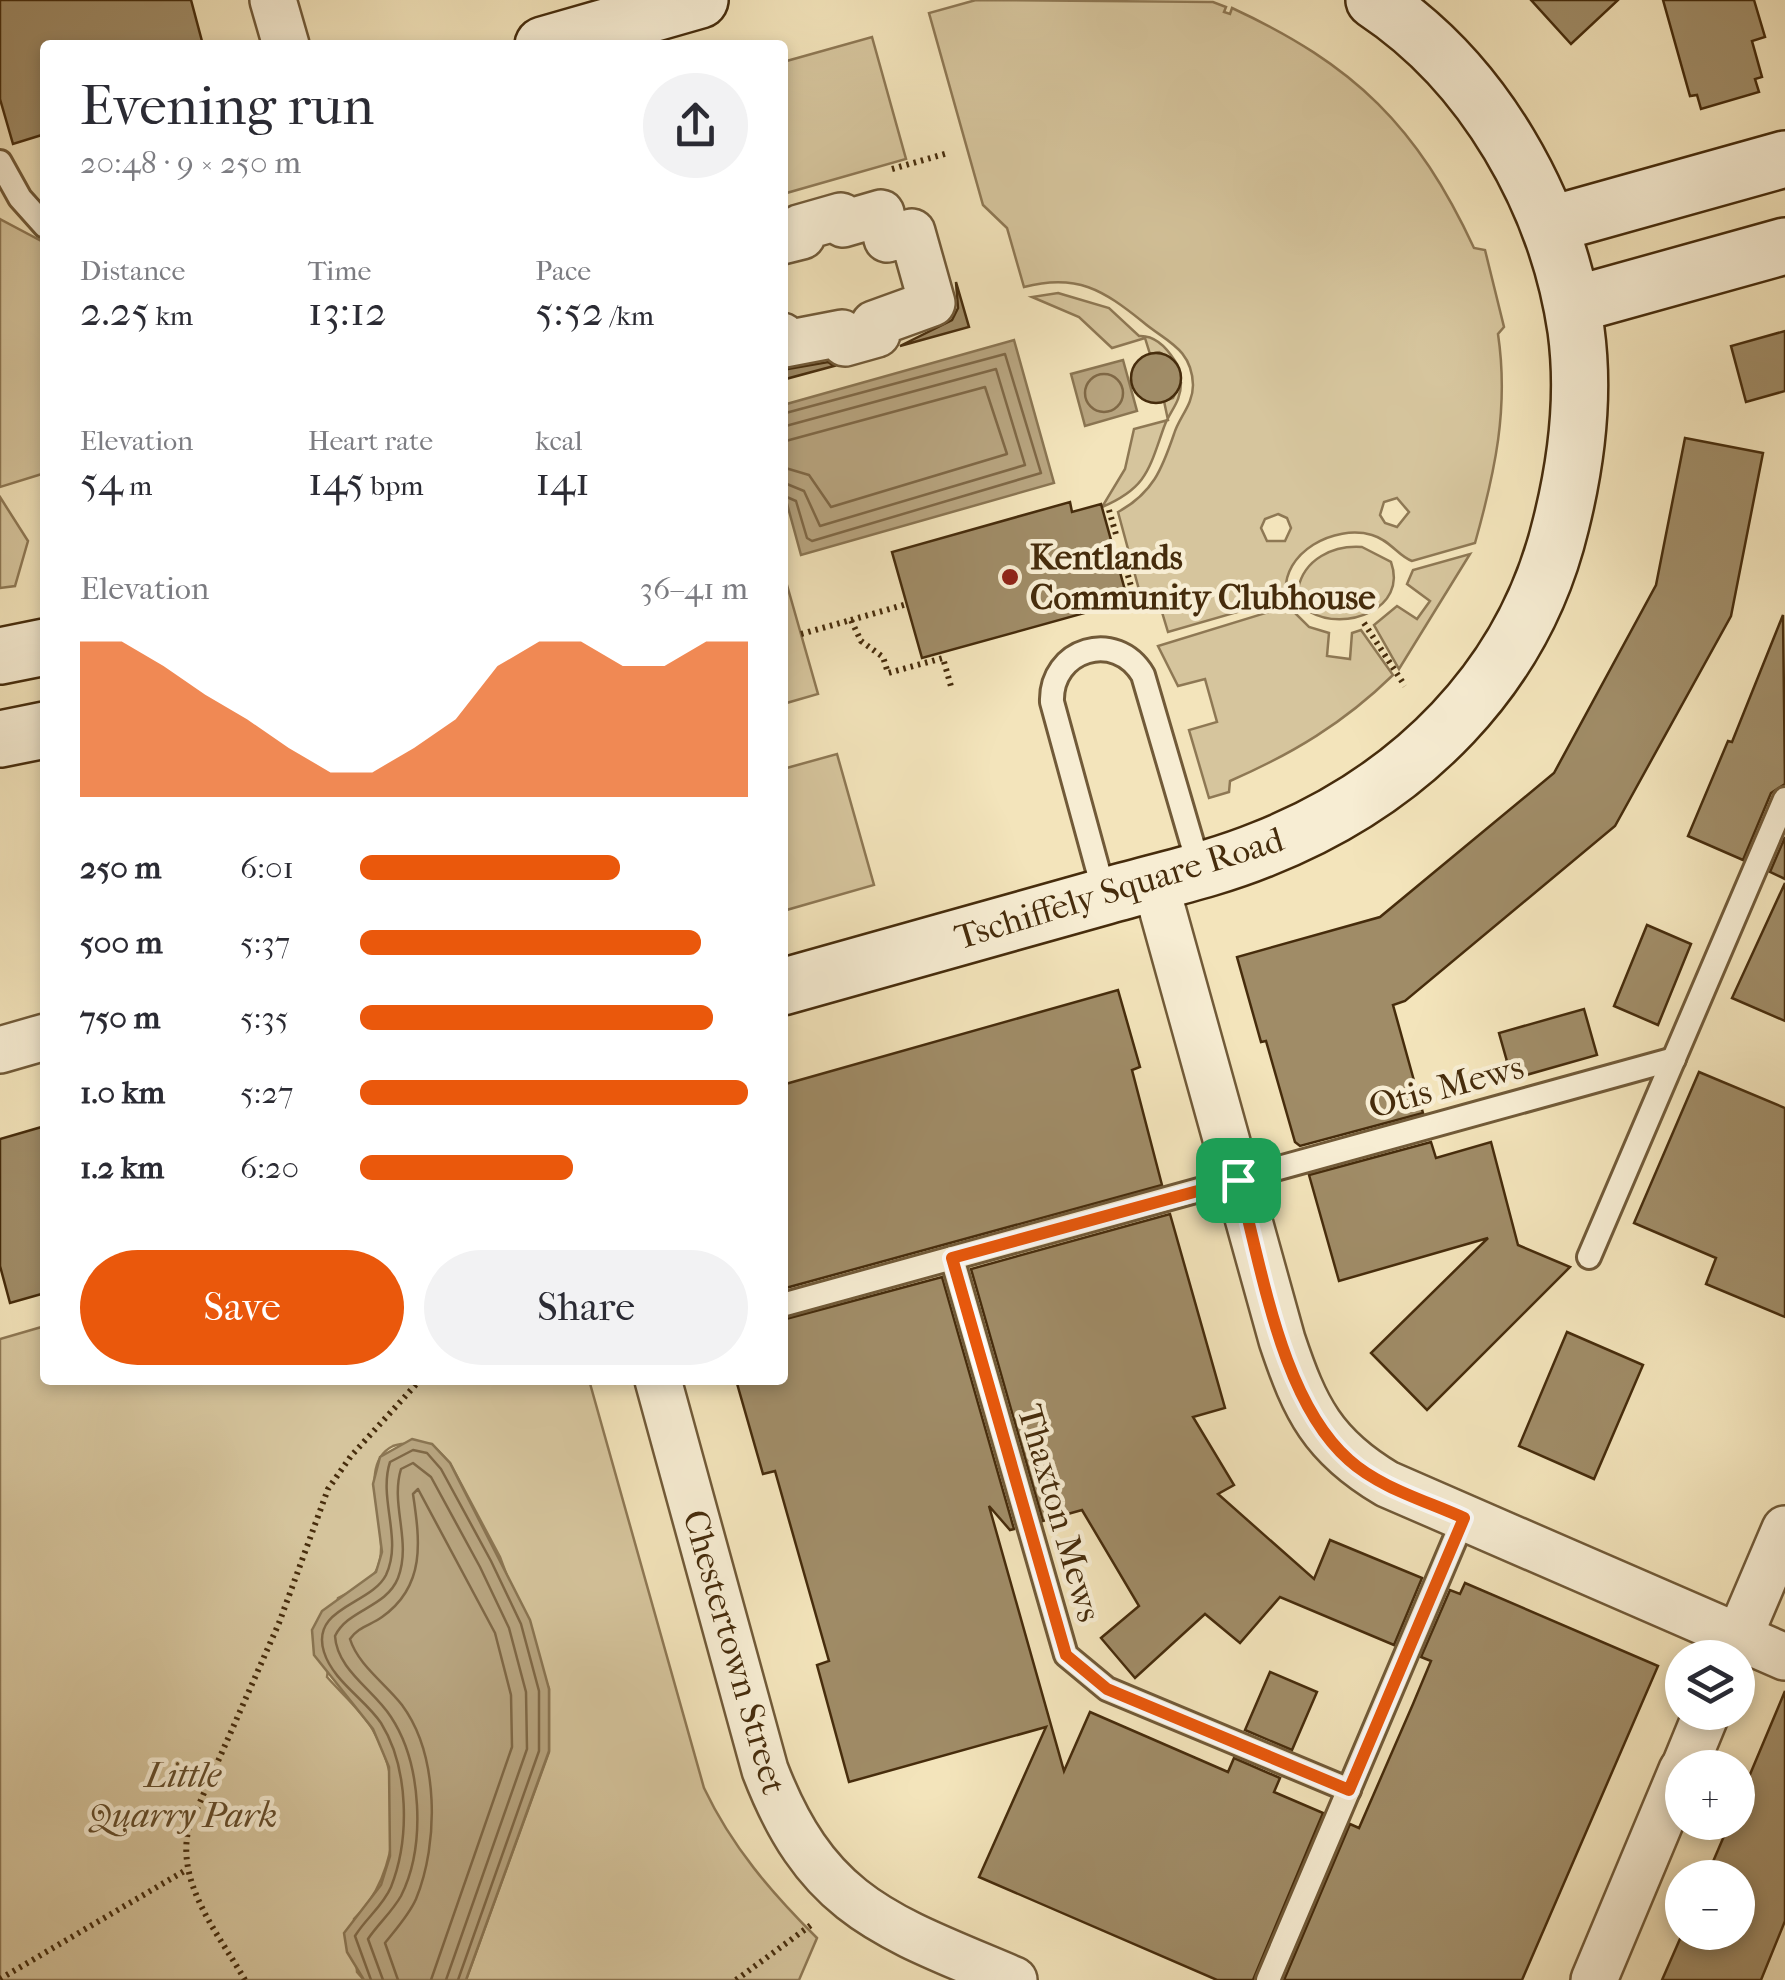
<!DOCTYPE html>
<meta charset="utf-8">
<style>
body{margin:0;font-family:"IM FELL French Canon",serif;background:#f2f2f3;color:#2b2b33;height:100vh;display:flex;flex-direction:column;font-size:38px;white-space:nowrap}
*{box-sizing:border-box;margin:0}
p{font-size:32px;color:#7c7c81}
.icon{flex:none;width:55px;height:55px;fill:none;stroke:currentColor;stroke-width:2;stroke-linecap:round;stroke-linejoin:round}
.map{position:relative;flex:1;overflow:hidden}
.panel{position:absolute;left:40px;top:40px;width:748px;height:1345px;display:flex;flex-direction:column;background:#fff;border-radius:10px;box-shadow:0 5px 15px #0003}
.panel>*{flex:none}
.controls{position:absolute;left:1665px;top:1640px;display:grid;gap:20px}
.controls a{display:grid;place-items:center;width:90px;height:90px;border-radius:50%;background:#fff;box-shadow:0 5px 15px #0003;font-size:50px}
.pin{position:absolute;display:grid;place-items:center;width:85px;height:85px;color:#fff;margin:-42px;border-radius:20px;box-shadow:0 5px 15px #0006}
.round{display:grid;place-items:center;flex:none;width:105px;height:105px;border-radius:52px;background:#f2f2f3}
.overview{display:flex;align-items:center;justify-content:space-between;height:170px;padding:0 40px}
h1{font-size:55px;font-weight:600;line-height:75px}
.metrics{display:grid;grid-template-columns:repeat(3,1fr);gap:15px;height:170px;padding:10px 40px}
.metrics div{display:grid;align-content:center}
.metrics b{font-size:42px;font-weight:600}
.metrics small{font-size:28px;font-weight:400}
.metrics p{font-size:28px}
.chart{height:280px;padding:20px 40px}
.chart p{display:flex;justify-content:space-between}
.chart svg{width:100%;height:180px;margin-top:10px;fill:#ea580c;opacity:.7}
.cta{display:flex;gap:20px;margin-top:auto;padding:20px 40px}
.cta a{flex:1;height:115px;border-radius:60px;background:#ea580c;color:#fff;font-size:40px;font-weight:600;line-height:115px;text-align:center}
.cta a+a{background:#f2f2f3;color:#2b2b33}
ul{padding:0 40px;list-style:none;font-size:32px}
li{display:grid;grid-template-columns:160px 120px 1fr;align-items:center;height:75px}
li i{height:25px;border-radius:12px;background:#ea580c}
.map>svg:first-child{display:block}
</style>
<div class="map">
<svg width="1785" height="1980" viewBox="0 0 1785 1980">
<rect width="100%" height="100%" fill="#f3e4bb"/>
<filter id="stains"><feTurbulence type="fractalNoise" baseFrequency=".002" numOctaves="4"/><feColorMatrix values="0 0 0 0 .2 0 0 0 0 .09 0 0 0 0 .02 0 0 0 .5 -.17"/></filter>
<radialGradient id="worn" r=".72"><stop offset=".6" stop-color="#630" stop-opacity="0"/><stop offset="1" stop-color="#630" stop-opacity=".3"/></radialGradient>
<g fill="#d6c59d" stroke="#8e7854" stroke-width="2.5" fill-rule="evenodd">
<path d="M 976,0 L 1213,2 L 1226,7 L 1224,12 L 1230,14 L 1232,8 C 1355,65 1417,126 1474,248 L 1485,250 L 1504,327 L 1498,334 C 1509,408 1495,472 1475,543 L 1412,561 C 1398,556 1390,540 1372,535 C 1335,524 1281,552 1286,595 L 1279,600 L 1168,632 L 1158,599 L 1141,597 L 1118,512 C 1153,493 1162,469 1174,434 C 1179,417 1193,405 1193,385 C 1192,348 1165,341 1143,322 C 1103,290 1077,273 1024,287 L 1007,228 L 983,205 L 929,13 ZM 1397,498 L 1409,512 L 1397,527 L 1385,523 L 1380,515 L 1384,502 ZM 1278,514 L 1287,518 L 1291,528 L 1285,541 L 1267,541 L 1261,528 L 1265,519 Z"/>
<path d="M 872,37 L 906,159 L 783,194 L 783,62 Z"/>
<path d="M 0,219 L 45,243 L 45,473 L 0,487 Z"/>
<path d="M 1058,293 L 1109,308 L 1139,336 C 1155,335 1167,348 1175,361 L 1159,352 L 1150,354 L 1145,338 L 1112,348 L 1079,317 L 1032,297 Z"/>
<path d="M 1181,382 C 1181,403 1170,410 1164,427 C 1149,469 1147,488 1102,507 L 1125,469 L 1134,429 L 1168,420 L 1164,401 L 1173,398 Z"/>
<path d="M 0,497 L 28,541 L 15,586 L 0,588 Z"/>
<path d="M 1362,547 L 1391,562 C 1408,609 1345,632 1310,612 L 1298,589 C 1304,559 1333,545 1362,547 Z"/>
<path d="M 1470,554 L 1399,669 L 1374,625 L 1397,606 L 1417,619 L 1430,601 L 1407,584 L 1413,570 Z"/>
<path d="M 783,571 L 818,694 L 783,704 L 782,571 Z"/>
<path d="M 1282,608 L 1290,608 L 1309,627 L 1329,633 L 1327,656 L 1350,659 L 1352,633 L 1361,630 L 1393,675 C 1344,723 1292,754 1230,781 L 1229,792 L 1209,798 L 1189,730 L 1217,722 L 1205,679 L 1178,686 L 1158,646 Z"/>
<path d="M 837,754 L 874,885 L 783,911 L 783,769 Z"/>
<path d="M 45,1326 L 45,1380 L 589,1380 L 704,1788 C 732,1847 771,1892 817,1938 L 799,1980 L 466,1980 L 549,1752 L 549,1689 L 500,1557 L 450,1463 L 432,1444 C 421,1444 403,1442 393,1446 C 352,1466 395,1538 376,1571 C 369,1585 351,1591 338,1598 L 327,1677 C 342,1694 362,1711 373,1730 C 406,1785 401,1875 354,1919 L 357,1972 L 364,1980 L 0,1980 L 0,1339 Z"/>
</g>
<g fill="#b8a580" stroke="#8a7552" stroke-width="2.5">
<path d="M 1014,340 L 1054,483 L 801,555 L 783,489 L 783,405 Z"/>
<path d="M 1123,360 L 1137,411 L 1085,426 L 1071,374 Z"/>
<path d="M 412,1439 L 432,1444 L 450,1463 L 530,1620 L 549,1689 L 549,1751 L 466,1980 L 364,1980 L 347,1952 L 344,1933 L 381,1885 L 390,1856 L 389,1767 L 373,1729 L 314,1655 L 312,1630 L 322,1611 L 376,1572 L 382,1552 L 373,1484 L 380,1457 Z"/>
</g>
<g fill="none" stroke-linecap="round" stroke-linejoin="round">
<g stroke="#7f6846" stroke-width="2.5">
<circle cx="1104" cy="393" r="19"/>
<path d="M 782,414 L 1005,354 L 1041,473 L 812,541 L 807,538 L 796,501 L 782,495"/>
<path d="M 782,427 L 996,369 L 1025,465 L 820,526 L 804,491 L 782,482"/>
<path d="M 782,442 L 985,387 L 1007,454 L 831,507 L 809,475 L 782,467"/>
<path d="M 371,1980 L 355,1936 C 366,1918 383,1906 391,1887 C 410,1839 409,1768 381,1723 C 365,1699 333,1681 324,1652 C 310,1607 371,1605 386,1575 C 403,1539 378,1499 390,1462 L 413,1450 L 427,1453 L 441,1469 L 491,1561 L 521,1624 L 539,1691 L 539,1751 L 458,1980"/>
<path d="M 383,1980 L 368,1939 C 378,1924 392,1912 401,1896 C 426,1846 422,1764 391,1717 C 374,1690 337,1670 335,1636 C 348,1609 386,1608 398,1578 C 412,1541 390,1505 401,1469 L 413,1463 L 431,1477 L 480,1567 L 509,1628 L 526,1692 L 527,1749 L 446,1980"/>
<path d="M 398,1980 L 385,1943 C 396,1929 409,1915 416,1899 C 439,1843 439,1755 402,1705 C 386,1684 358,1665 350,1639 C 358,1627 371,1625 382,1617 C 426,1586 420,1541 413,1494 L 418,1489 L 495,1633 L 511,1695 L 512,1747 L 431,1980"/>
</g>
</g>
<g fill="#a08c67" stroke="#462c0c" stroke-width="2.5">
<path d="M 0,0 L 191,0 L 203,45 L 45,45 L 45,134 L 13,144 L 0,99 Z"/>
<path d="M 1531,0 L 1618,0 L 1571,44 Z"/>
<path d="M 1663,0 L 1754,0 L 1765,37 L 1752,41 L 1762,77 L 1755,79 L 1759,92 L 1701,109 L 1697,95 L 1690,96 Z"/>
<path d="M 956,282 L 969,327 L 900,346 L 952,320 L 958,308 Z"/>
<path d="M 1785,331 L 1785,391 L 1746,402 L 1731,346 Z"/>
<circle cx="1156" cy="378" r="25"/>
<path d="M 828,362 L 834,366 L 782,380 L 782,370 Z"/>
<path d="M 1685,438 L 1763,453 L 1731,616 L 1615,826 L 1405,1001 L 1393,1005 L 1423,1113 L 1300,1146 L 1295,1142 L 1266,1041 L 1261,1042 L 1237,957 L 1380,917 L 1554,773 L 1656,585 Z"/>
<path d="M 1070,502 L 1072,512 L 1101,504 L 1128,601 L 922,658 L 892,552 Z"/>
<path d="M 1783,615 L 1785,784 L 1771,793 L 1743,860 L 1688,836 L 1728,741 L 1732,742 Z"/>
<path d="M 1785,837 L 1785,879 L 1770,872 Z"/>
<path d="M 1785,883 L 1785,1021 L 1732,998 Z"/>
<path d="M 1647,925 L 1691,944 L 1658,1025 L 1614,1006 Z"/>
<path d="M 1118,990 L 1140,1067 L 1132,1070 L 1162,1185 L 782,1289 L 782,1085 Z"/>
<path d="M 1584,1009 L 1597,1055 L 1512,1079 L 1499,1033 Z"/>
<path d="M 1699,1072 L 1785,1108 L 1785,1317 L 1706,1284 L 1716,1258 L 1634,1223 Z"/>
<path d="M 45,1126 L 45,1293 L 10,1303 L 0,1266 L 0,1139 Z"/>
<path d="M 1431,1142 L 1436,1158 L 1491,1142 L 1518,1245 L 1570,1267 L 1427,1410 L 1371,1353 L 1488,1238 L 1339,1281 L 1309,1175 Z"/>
<path d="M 1170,1214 L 1225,1408 L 1193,1417 L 1234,1485 L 1218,1494 L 1314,1579 L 1330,1540 L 1422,1578 L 1394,1645 L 1280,1597 L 1240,1643 L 1205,1614 L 1135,1678 L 1101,1638 L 1139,1606 L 1082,1510 L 1043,1521 L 971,1269 Z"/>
<path d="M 942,1277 L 1014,1529 L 1010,1530 L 989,1506 L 1064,1771 L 1090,1712 L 1228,1772 L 1234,1758 L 1280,1778 L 1274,1792 L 1323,1813 L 1253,1980 L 1217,1980 L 979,1877 L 1046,1727 L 849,1782 L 817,1665 L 829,1661 L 796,1545 L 775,1471 L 763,1474 L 736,1380 L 782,1380 L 782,1320 Z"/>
<path d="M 1567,1332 L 1643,1365 L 1594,1479 L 1519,1446 Z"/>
<path d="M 1465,1583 L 1658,1666 L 1522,1980 L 1284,1980 L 1350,1824 L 1359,1828 L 1413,1704 L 1431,1661 L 1421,1657 L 1450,1590 L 1460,1594 Z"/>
<path d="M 1270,1672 L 1317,1692 L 1292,1750 L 1245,1730 Z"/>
<path d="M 1785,1691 L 1785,1921 L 1761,1980 L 1662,1980 L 1683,1932 L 1738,1932 L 1738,1878 L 1706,1878 L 1730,1822 L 1738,1822 L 1738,1803 Z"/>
</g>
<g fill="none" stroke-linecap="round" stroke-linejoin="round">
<g stroke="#715a38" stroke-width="28">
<g id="lane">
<path d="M 0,162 L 20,198 L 45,226"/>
<path d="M 1105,896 L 1052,702 C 1050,649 1116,629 1143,675 L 1200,870"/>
<path d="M 1589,1257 L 1785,799"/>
<path d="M 952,1258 L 1066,1655 L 1107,1689 L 1349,1790"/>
<path d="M 782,1305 L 1674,1059"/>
<path d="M 1268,1980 L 1464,1518"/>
</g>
</g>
<g stroke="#715a38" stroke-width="50">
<g id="street">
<path d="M 273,0 L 286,45"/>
<path d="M 782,241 L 802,236 L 799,228 L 841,216 L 843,224 L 881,213 L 887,239 L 912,232 L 932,303 L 874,324 L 877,334 L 845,343 L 842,333 L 785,344 L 782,336"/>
<path d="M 1155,883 L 1282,1340 C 1305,1409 1323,1446 1387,1484 L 1785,1657"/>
<path d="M 0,1050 L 45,1037"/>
<path d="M 658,1380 L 765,1770 C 818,1908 887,1926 1014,1980"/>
<path d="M 1730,1658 L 1785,1529"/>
<path d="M 1684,1768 L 1707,1712"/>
<path d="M 1594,1980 L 1682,1770"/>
</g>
</g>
<g stroke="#462c0c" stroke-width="60">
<g id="secondary">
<path d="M 543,45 L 700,0"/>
<path d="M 1549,225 L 1785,159"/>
<path d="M 1573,305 L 1785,246"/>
<path d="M 0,656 L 45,647"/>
<path d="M 0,739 L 45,730"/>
<path d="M 782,987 C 890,956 998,927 1106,896 C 1158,881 1212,870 1263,849 C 1409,791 1524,679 1561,524 C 1577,460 1585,396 1576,330 C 1557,202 1484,73 1374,0"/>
</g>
</g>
<g stroke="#462c0c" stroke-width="6" stroke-dasharray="2.5 5" stroke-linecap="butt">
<path d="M 892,169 L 948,153"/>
<path d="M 1109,510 L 1117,538"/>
<path d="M 1126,568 L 1132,590"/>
<path d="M 851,620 L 907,604"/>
<path d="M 1364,623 L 1405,686"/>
<path d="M 801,634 L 851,620 L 861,641 L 883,657 L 888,673 L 943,658 L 952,690"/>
<path d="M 0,1979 L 186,1870"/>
<path d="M 245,1980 C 218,1933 175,1883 189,1827 L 279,1623 L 328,1489 L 351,1456 L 420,1380"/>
<path d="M 736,1980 L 811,1925"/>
</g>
<use href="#lane" stroke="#f7edd3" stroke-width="22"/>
<use href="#street" stroke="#f7edd3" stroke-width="45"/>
<use href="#secondary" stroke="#f7edd3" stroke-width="55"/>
</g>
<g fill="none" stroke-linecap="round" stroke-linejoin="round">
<g stroke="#fff" stroke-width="20">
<path id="route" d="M 1238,1180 C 1262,1266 1280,1399 1349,1460 C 1380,1488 1427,1501 1464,1518 L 1349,1790 L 1107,1689 L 1066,1655 L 952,1258 Z"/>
</g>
<use href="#route" stroke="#ea580c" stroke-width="12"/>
</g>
<circle fill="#8f2418" stroke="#f7edd3" stroke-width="4" cx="1010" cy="577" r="10"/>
<g text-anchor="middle" stroke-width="9" stroke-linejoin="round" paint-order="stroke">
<g font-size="35" font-weight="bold" fill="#462c0c" stroke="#f7edd3" text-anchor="start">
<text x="1030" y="569">Kentlands<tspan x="1030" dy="40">Community Clubhouse</tspan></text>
</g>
<g font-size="35" fill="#462c0c" stroke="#f7edd3">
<text transform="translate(1119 888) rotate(-17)" y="12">Tschiffely Square Road</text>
<text transform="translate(1446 1086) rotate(-15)" y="12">Otis Mews</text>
<text transform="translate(1060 1513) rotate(74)" y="12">Thaxton Mews</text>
<text transform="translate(735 1652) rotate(74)" y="12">Chestertown Street</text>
</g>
<g font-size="35" font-style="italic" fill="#634b29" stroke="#f7edd3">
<text x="183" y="1787">Little<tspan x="183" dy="40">Quarry Park</tspan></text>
</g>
</g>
<rect width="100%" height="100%" filter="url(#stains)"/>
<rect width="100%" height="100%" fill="url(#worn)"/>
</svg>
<div class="controls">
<a><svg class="icon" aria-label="layers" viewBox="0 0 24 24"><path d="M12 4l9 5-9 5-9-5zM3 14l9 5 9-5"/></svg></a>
<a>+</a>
<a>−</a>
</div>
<div class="pin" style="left:1238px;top:1180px;background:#1e9e55"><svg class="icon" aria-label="arrive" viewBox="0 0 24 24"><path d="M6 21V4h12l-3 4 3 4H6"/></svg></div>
<section class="panel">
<div class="overview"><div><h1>Evening run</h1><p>20:48 · 9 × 250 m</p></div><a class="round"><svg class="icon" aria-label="share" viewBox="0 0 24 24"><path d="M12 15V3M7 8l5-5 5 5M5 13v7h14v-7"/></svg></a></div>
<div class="metrics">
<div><p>Distance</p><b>2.25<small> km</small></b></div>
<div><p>Time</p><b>13:12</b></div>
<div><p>Pace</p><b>5:52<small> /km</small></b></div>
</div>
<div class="metrics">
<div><p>Elevation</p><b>54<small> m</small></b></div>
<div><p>Heart rate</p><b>145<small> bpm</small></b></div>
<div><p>kcal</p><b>141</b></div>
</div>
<div class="chart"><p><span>Elevation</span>36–41 m</p>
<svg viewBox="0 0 160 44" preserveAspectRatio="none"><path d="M0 44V6L10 6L20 12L30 19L40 25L50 32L60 38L70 38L80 32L90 25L100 12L110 6L120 6L130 12L140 12L150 6L160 6V44z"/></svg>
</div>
<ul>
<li><b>250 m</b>6:01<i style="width:67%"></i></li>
<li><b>500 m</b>5:37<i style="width:88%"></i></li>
<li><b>750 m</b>5:35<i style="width:91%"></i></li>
<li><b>1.0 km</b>5:27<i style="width:100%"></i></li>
<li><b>1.2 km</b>6:20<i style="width:55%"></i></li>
</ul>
<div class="cta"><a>Save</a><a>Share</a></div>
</section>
</div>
